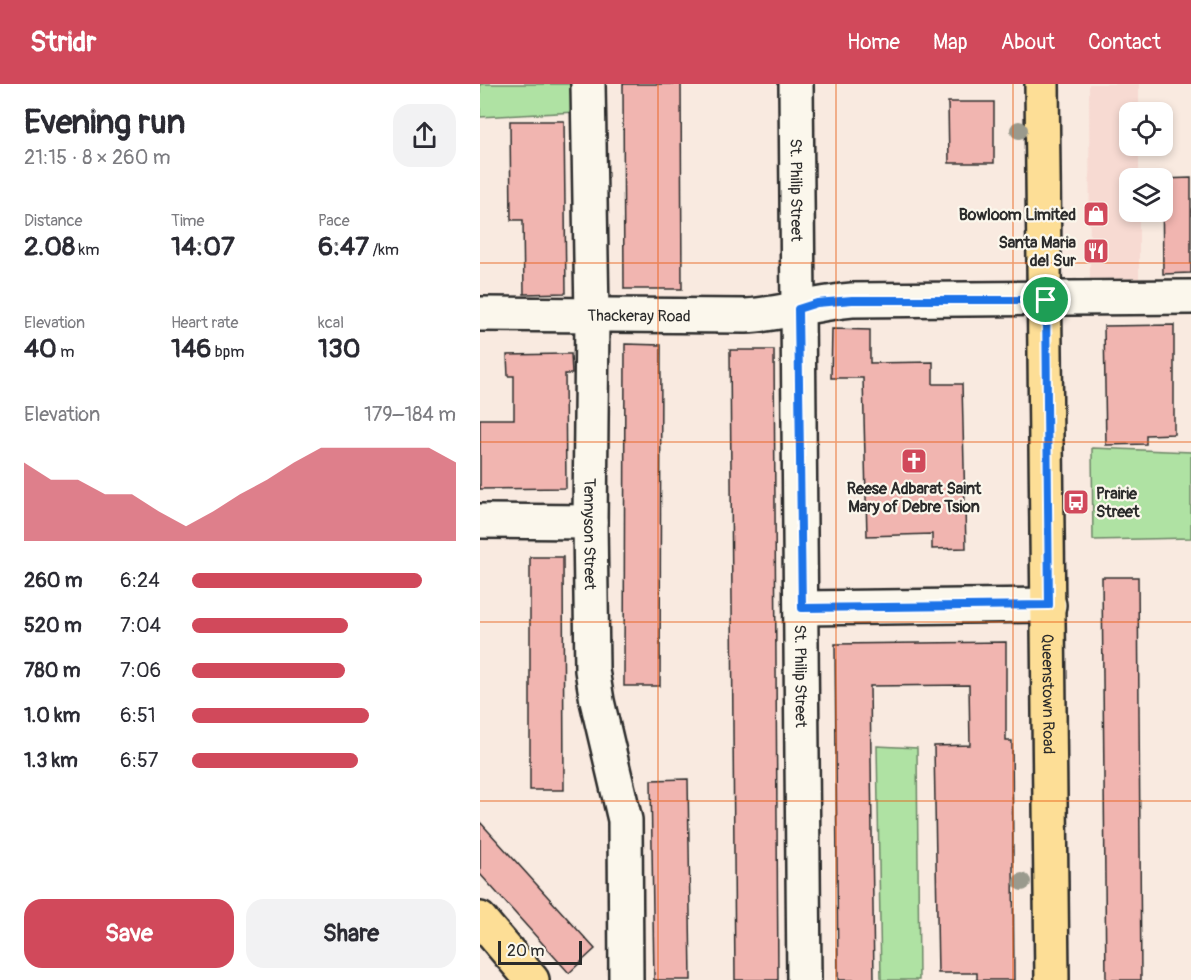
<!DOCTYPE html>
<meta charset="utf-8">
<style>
body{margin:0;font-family:Pangolin,sans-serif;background:#f2f2f3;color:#2b2b33;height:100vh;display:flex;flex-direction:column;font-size:22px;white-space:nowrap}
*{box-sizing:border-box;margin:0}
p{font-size:20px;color:#7c7c81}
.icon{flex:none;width:33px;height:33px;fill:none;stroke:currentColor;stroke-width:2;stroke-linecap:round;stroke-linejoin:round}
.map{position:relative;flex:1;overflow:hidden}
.panel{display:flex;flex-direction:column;background:#fff;width:480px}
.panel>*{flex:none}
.buttons{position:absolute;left:639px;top:18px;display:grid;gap:12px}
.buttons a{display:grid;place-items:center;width:54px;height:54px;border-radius:12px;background:#fff;box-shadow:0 3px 9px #0003;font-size:30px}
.scale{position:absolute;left:18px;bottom:15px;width:84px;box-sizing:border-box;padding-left:6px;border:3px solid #2b2b2b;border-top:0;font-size:16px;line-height:21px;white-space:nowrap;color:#2b2b2b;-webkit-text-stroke:4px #fbf7ec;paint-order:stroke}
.pin{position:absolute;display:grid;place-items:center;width:51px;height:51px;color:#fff;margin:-26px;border:3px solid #fff;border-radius:50%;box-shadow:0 2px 6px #0007}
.round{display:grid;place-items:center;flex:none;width:63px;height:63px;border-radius:18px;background:#f2f2f3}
.head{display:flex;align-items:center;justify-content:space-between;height:102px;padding:0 24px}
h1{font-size:33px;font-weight:800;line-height:45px}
.metrics{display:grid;grid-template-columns:repeat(3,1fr);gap:9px;height:102px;padding:6px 24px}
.metrics div{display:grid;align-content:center}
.metrics b{font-size:26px;font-weight:800}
.metrics small{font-size:16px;font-weight:400}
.metrics p{font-size:16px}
.chart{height:168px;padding:12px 24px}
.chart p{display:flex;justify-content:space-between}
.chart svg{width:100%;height:108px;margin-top:6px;fill:#d1495b;opacity:.7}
.action{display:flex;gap:12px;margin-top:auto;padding:12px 24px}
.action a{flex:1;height:69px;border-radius:18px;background:#d1495b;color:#fff;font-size:24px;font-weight:800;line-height:69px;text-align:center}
.action a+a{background:#f2f2f3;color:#2b2b33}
ul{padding:0 24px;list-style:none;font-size:20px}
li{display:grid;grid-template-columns:96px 72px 1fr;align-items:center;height:45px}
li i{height:15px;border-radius:8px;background:#d1495b}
header{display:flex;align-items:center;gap:36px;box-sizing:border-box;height:84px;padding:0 30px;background:#d1495b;color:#fff}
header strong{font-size:28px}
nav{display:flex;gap:33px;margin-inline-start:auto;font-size:21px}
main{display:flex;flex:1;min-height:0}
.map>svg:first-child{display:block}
</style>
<header>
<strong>Stridr</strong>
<nav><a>Home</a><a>Map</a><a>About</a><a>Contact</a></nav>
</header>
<main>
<section class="panel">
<div class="head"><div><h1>Evening run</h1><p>21:15 · 8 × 260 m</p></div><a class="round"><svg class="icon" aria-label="share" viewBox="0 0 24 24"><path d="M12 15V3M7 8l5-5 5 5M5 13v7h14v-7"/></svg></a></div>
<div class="metrics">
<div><p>Distance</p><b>2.08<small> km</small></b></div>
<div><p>Time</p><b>14:07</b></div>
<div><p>Pace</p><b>6:47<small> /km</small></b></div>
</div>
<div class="metrics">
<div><p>Elevation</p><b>40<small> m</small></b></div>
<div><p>Heart rate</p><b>146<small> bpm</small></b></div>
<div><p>kcal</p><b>130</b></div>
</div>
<div class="chart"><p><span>Elevation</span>179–184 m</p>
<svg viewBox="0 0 160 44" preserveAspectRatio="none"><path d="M0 44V12L10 19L20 19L30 25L40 25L50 32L60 38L70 32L80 25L90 19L100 12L110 6L120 6L130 6L140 6L150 6L160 12V44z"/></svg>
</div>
<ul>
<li><b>260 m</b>6:24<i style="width:87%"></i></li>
<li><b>520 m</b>7:04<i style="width:59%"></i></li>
<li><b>780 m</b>7:06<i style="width:58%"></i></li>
<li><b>1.0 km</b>6:51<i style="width:67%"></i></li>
<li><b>1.3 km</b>6:57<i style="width:63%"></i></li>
</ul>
<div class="action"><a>Save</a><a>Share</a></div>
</section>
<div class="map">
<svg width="711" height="896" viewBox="0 0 711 896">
<rect width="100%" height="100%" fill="#f9eae0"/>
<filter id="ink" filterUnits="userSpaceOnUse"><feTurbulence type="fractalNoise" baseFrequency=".0167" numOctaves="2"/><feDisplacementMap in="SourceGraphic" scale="12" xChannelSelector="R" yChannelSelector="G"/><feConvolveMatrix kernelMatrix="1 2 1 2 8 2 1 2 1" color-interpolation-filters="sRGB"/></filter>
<g filter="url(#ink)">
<path fill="#f7dad2" d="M 609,0 L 659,0 L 659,28 L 650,28 L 650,62 L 659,62 L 659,94 L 650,94 L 650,128 L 659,128 L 659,194 L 610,195 Z"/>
<g fill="#afe2a3" stroke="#6d8667" stroke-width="1.5">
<path d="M 0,0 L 95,0 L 96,28 L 0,33 Z"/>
<path d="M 612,364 L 711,368 L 711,454 L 613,456 Z"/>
<path d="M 397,662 L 437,664 L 439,896 L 401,896 Z"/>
</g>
<g fill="#f1b5b0" stroke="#2b2b2b" stroke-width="1.5">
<path d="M 143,0 L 201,0 L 202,205 L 144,205 Z"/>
<path d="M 468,18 L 514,18 L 514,79 L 469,79 Z"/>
<path d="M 30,37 L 84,37 L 86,209 L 44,210 L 43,136 L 31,136 Z"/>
<path d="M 711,94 L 711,189 L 683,190 L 682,95 Z"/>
<path d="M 694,241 L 694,350 L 666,351 L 666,360 L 626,361 L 624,242 Z"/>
<path d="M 352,245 L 390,246 L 390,279 L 453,278 L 453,300 L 482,300 L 486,464 L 452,465 L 452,450 L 387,452 L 383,294 L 351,294 Z"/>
<path d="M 145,260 L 181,261 L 180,602 L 144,602 Z"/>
<path d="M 250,266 L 294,266 L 298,896 L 255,896 Z"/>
<path d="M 84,270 L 91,270 L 92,290 L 85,290 L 86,404 L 0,405 L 0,335 L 34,335 L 34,292 L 28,292 L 27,271 Z"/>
<path d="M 50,473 L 83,473 L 84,706 L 50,706 Z"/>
<path d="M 622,493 L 658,493 L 661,896 L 626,896 Z"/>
<path d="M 526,558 L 526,657 L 532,657 L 534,896 L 497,896 L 497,889 L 458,889 L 454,662 L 490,661 L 489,601 L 390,602 L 394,896 L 358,896 L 355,560 Z"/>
<path d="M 208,695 L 211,896 L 174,896 L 171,696 Z"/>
<path d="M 0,738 L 115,865 L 89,889 L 0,790 Z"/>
</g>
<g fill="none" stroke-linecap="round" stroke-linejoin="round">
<g stroke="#2b2b2b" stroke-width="38">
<g id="minor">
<path id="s1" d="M 108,0 L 112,232 L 110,438 L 112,586 L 117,617 L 145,736 L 146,896"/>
<path id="s2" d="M 316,0 L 324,896"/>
<path id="s3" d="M 0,230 L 266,232 C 302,230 336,219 372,216 L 711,213"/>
<path d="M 0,437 L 110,438"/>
<path d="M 322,524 L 569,521"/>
</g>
</g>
<g stroke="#2b2b2b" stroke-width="38">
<g id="major">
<path id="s4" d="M 562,0 L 572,896"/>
<path d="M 0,835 L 52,896"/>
</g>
</g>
<use href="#minor" stroke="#fbf7ec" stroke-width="33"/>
<use href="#major" stroke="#fdde96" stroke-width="33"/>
</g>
<g fill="#9a9a8d">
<circle cx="539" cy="46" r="9"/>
<circle cx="542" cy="798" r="9"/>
</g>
</g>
<g fill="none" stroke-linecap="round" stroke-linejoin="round" filter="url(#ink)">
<g stroke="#fff" stroke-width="12">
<path id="route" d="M 372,216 L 566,216 L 569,521 L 322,524 L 318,225 L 337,219 Z"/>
</g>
<use href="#route" stroke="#1a73e8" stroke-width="8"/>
</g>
<path fill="none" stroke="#e8590c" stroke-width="1.5" stroke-opacity="0.55" d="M 178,0 L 178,896M 356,0 L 356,896M 533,0 L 533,896M 0,179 L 711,179M 0,358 L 711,358M 0,538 L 711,538M 0,717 L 711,717"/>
<defs>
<g id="shop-square" transform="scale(1.35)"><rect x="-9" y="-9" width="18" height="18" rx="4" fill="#d1495b" stroke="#fbf7ec"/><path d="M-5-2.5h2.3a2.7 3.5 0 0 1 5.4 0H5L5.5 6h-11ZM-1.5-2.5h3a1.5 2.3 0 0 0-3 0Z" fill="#fff"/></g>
<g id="restaurant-square" transform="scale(1.35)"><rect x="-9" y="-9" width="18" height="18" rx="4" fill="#d1495b" stroke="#fbf7ec"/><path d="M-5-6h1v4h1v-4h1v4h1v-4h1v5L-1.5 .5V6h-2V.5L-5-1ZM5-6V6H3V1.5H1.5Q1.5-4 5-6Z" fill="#fff"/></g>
<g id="church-square" transform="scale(1.35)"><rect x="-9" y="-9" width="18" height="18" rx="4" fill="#d1495b" stroke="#fbf7ec"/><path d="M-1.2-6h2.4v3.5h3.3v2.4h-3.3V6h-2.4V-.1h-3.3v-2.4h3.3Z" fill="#fff"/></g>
<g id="bus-square" transform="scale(1.35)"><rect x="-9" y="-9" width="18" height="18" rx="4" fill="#d1495b" stroke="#fbf7ec"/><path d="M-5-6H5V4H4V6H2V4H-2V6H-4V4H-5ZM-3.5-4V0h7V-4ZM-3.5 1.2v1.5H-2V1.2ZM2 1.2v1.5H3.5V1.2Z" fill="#fff"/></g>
</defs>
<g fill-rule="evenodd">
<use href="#shop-square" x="616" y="130"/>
<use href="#restaurant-square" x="616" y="167"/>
<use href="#church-square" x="434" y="377"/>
<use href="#bus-square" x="596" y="418"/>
</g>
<g text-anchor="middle" stroke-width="4.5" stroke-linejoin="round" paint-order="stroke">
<g font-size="16" fill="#2b2b2b" stroke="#fbf7ec">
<text dy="6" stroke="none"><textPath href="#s2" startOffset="106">St. Philip Street</textPath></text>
<text dy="6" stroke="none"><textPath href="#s3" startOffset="159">Thackeray Road</textPath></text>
<text dy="6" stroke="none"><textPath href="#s1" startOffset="450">Tennyson Street</textPath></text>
<text dy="6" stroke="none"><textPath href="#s2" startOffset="592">St. Philip Street</textPath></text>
<text dy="6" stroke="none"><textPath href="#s4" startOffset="610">Queenstown Road</textPath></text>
</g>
<g font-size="16" font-weight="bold" fill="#2b2b2b" stroke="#fbf7ec" text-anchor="end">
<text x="596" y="136">Bowloom Limited</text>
<text x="596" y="164">Santa Maria<tspan x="596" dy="18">del Sur</tspan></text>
<text x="434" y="410" text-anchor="middle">Reese Adbarat Saint<tspan x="434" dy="18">Mary of Debre Tsion</tspan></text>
<text x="616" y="415" text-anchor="start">Prairie<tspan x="616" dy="18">Street</tspan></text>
</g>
</g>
</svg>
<div class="buttons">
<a><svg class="icon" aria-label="locate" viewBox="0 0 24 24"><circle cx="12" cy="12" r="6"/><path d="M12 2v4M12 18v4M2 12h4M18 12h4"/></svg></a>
<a><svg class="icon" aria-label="layers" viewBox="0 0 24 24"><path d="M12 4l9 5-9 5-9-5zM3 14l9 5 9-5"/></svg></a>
</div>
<div class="scale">20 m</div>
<div class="pin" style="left:566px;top:216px;background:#1e9e55"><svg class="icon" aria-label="arrive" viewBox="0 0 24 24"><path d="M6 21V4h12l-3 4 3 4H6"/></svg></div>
</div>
</main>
